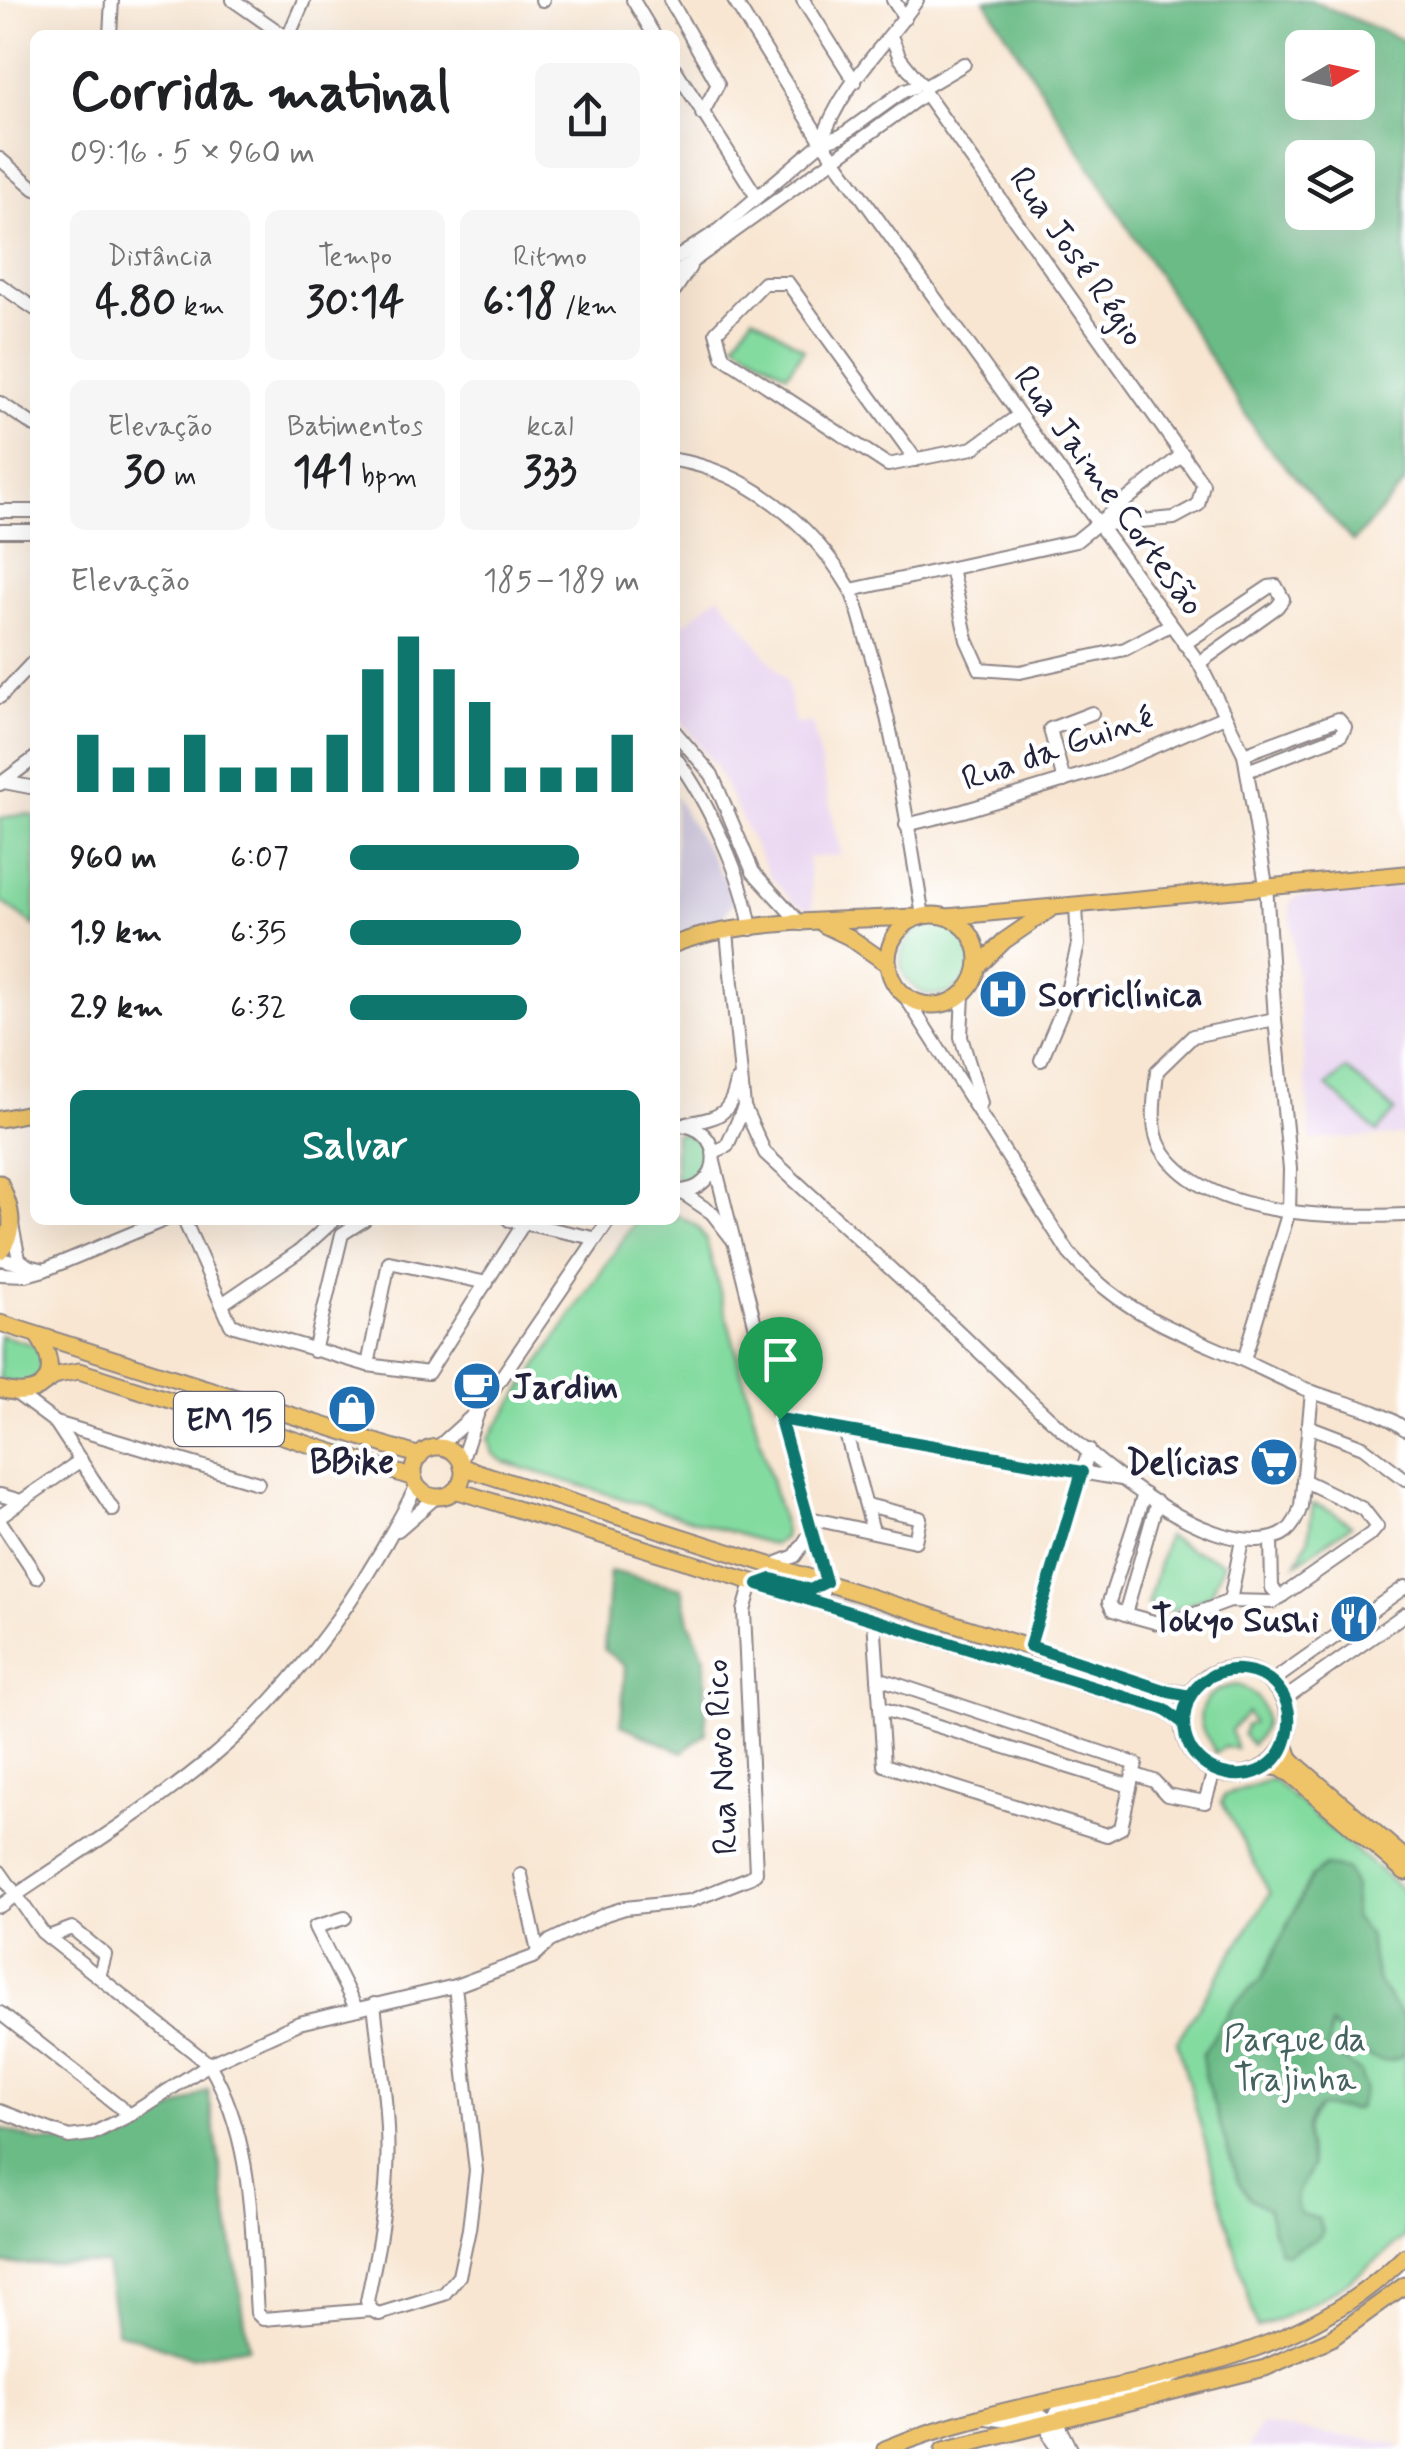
<!DOCTYPE html>
<html lang="pt">
<meta charset="utf-8">
<style>
body{margin:0;font-family:Mynerve,sans-serif;background:#f6f6f6;color:#202124;height:100vh;display:flex;flex-direction:column;font-size:38px;white-space:nowrap}
*{box-sizing:border-box;margin:0}
p{font-size:32px;color:#757577}
.icon{flex:none;width:55px;height:55px;fill:none;stroke:currentColor;stroke-width:2;stroke-linecap:round;stroke-linejoin:round}
.map{position:relative;flex:1;overflow:hidden}
.drawer{position:absolute;left:30px;top:30px;width:650px;height:1195px;display:flex;flex-direction:column;background:#fff;border-radius:15px;box-shadow:0 10px 40px #0002}
.drawer>*{flex:none}
.needle{width:65px;rotate:81deg}
.fabs{position:absolute;left:1285px;top:30px;display:grid;gap:20px}
.fabs a{display:grid;place-items:center;width:90px;height:90px;border-radius:15px;background:#fff;box-shadow:0 10px 40px #0002;font-size:50px}
.pin{position:absolute;display:grid;place-items:center;width:85px;height:85px;color:#fff;margin:-102px -42px;border-radius:50% 50% 50% 0;rotate:-45deg;box-shadow:0 0 10px #0007}
.pin .icon{rotate:45deg}
.round{display:grid;place-items:center;flex:none;width:105px;height:105px;border-radius:15px;background:#f6f6f6}
.headline{display:flex;align-items:center;justify-content:space-between;height:170px;padding:0 40px}
h1{font-size:55px;font-weight:700;line-height:75px}
.stats{display:grid;grid-template-columns:repeat(3,1fr);gap:15px;height:170px;padding:10px 40px}
.stats div{display:grid;align-content:center;border-radius:15px;background:#f6f6f6;text-align:center}
.stats b{font-size:42px;font-weight:700}
.stats small{font-size:28px;font-weight:400}
.stats p{font-size:28px}
.chart{height:280px;padding:20px 40px}
.chart p{display:flex;justify-content:space-between}
.chart svg{width:100%;height:180px;margin-top:10px;stroke:#0f766e;stroke-width:6}
.action{display:flex;gap:20px;margin-top:auto;padding:20px 40px}
.action a{flex:1;height:115px;border-radius:15px;background:#0f766e;color:#fff;font-size:40px;font-weight:700;line-height:115px;text-align:center}
ul{padding:0 40px;list-style:none;font-size:32px}
li{display:grid;grid-template-columns:160px 120px 1fr;align-items:center;height:75px}
li i{height:25px;border-radius:12px;background:#0f766e}
.map>svg:first-child{display:block}
</style>
<div class="map">
<svg width="1405" height="2449" viewBox="0 0 1405 2449">
<rect width="100%" height="100%" fill="#fff"/>
<filter id="ink" filterUnits="userSpaceOnUse"><feTurbulence type="fractalNoise" baseFrequency=".01" numOctaves="2"/><feDisplacementMap in="SourceGraphic" scale="20" xChannelSelector="R" yChannelSelector="G"/><feConvolveMatrix kernelMatrix="1 2 1 2 8 2 1 2 1" color-interpolation-filters="sRGB"/></filter>
<filter id="wash" filterUnits="userSpaceOnUse"><feTurbulence type="fractalNoise" baseFrequency=".0048" numOctaves="4" result="noise"/><feDisplacementMap in="SourceGraphic" scale="40" xChannelSelector="R" yChannelSelector="G"/><feGaussianBlur stdDeviation="2.25" result="paint"/><feColorMatrix in="noise" values="0 0 0 0 0 0 0 0 0 0 0 0 0 0 0 0 0 1.4 0 .05"/><feComposite in="paint" operator="in"/></filter>
<g filter="url(#wash)">
<rect width="100%" height="100%" fill="#f8e6d2"/>
<g fill="#e7d2ef">
<path d="M 719,595 L 786,681 L 795,724 L 812,722 L 841,855 L 808,858 L 813,911 L 794,903 L 770,876 L 716,767 L 675,712 L 675,631 Z"/>
<path d="M 1405,886 L 1405,1135 L 1311,1140 L 1290,904 L 1296,897 Z"/>
<path d="M 1261,2425 L 1389,2442 L 1405,2449 L 1247,2449 Z"/>
</g>
<path fill="#c8bfd8" d="M 675,796 L 736,899 L 718,923 L 675,933 Z"/>
<g fill="#84dba0" stroke="#537e6e" stroke-width="2.5">
<path d="M 753,316 L 804,349 L 787,374 L 735,342 Z"/>
<path d="M 26,814 L 35,816 L 35,926 L 0,900 L 0,818 Z"/>
<circle cx="936" cy="960" r="35"/>
<path d="M 1346,1069 L 1395,1111 L 1377,1132 L 1327,1086 Z"/>
<path d="M 683,1133 L 697,1140 L 704,1153 L 697,1175 L 690,1179 L 675,1180 L 675,1134 Z"/>
<path d="M 675,1214 L 698,1227 L 706,1240 L 785,1531 L 784,1538 L 773,1545 L 504,1462 L 493,1454 L 488,1439 L 635,1222 L 675,1220 Z"/>
<path d="M 0,1335 L 34,1345 L 42,1353 C 42,1387 31,1389 0,1380 Z"/>
<path d="M 1313,1504 L 1332,1511 L 1351,1525 L 1297,1563 L 1308,1540 Z"/>
<path d="M 1167,1536 L 1189,1549 L 1224,1562 L 1211,1595 L 1172,1611 L 1147,1605 Z"/>
<path d="M 1237,1685 C 1266,1694 1274,1725 1251,1745 L 1243,1735 L 1246,1725 L 1253,1723 L 1247,1713 L 1231,1730 L 1236,1748 L 1224,1747 L 1215,1753 C 1213,1745 1207,1739 1203,1731 C 1193,1705 1213,1687 1237,1685 Z"/>
<path d="M 1272,1779 L 1405,1892 L 1405,2236 C 1361,2277 1313,2307 1257,2328 L 1177,2041 L 1270,1894 L 1222,1802 L 1225,1795 Z"/>
</g>
<g fill="#6bbb86" stroke="#466e60" stroke-width="2.5" fill-rule="evenodd">
<path d="M 985,0 L 1310,0 L 1405,41 L 1405,483 L 1353,542 L 1261,439 ZM 1302,48 L 1358,48 L 1358,102 L 1302,102 ZM 1302,158 L 1358,158 L 1358,212 L 1302,212 Z"/>
<path d="M 610,1571 L 682,1588 L 689,1621 L 705,1658 L 706,1734 L 682,1752 L 621,1725 L 625,1666 L 604,1650 Z"/>
<path d="M 1325,1866 L 1346,1869 L 1354,1887 L 1354,1917 L 1368,1935 L 1378,1982 L 1405,2021 L 1405,2053 C 1377,2077 1353,2041 1331,2026 L 1328,2049 L 1360,2072 L 1365,2089 L 1358,2108 L 1353,2110 L 1320,2107 C 1299,2126 1307,2142 1312,2165 C 1305,2183 1289,2195 1300,2214 L 1319,2219 L 1323,2231 L 1319,2237 L 1287,2254 L 1279,2251 L 1267,2208 L 1250,2198 L 1238,2182 L 1205,2077 L 1202,2055 L 1233,2005 L 1261,1980 L 1311,1877 Z"/>
<path d="M 208,2090 L 249,2347 L 191,2357 L 117,2331 L 106,2264 L 0,2264 L 0,2128 L 38,2141 L 110,2145 Z"/>
</g>
</g>
<g filter="url(#ink)">
<g fill="none" stroke-linecap="round" stroke-linejoin="round">
<g stroke="#8d8486" stroke-width="16">
<g id="minor">
<path d="M 233,0 L 283,35"/>
<path d="M 542,0 L 543,0"/>
<path d="M 633,0 L 654,35"/>
<path d="M 670,0 L 718,84 L 702,114"/>
<path d="M 734,0 L 822,142 L 1199,663 L 1244,754 L 1266,885 L 1275,1019 L 1290,1169 L 1289,1211 L 1244,1360"/>
<path d="M 803,0 L 855,82"/>
<path d="M 893,0 L 905,18"/>
<path d="M 110,35 L 112,0"/>
<path d="M 289,35 L 304,0"/>
<path d="M 891,36 L 900,58 L 920,83"/>
<path d="M 675,69 L 757,197"/>
<path d="M 925,87 L 964,64"/>
<path d="M 925,93 L 1203,484 L 1198,505 L 1174,518 L 1096,525"/>
<path d="M 822,142 L 841,136 L 905,90 L 914,87"/>
<path d="M 0,159 L 35,189"/>
<path d="M 675,259 L 716,232 L 822,142 C 838,88 886,45 917,0"/>
<path d="M 675,274 L 923,95"/>
<path d="M 0,285 L 35,309"/>
<path d="M 675,290 L 690,267"/>
<path d="M 0,403 L 35,426"/>
<path d="M 675,460 C 749,472 811,524 849,587 C 857,602 861,622 866,638 C 894,727 907,823 923,916"/>
<path d="M 916,460 L 788,283 L 764,283 L 716,332 L 723,357 L 888,465 L 973,448 L 1018,416"/>
<path d="M 0,511 L 35,511"/>
<path d="M 0,531 L 35,531"/>
<path d="M 951,568 L 967,640 L 980,669 L 1020,672 L 1125,649 L 1170,625"/>
<path d="M 851,590 L 1076,541 L 1183,454"/>
<path d="M 1184,644 L 1269,587 L 1276,586 L 1283,599 L 1277,607 L 1199,663"/>
<path d="M 0,697 L 35,660"/>
<path d="M 675,732 L 712,775 L 753,872 L 801,924"/>
<path d="M 1244,754 L 1338,719 L 1345,727 L 1341,735 L 1247,771"/>
<path d="M 675,757 C 707,800 743,876 751,929"/>
<path d="M 1064,781 L 1050,729 L 1092,713"/>
<path d="M 4,782 L 35,788"/>
<path d="M 0,784 L 35,758"/>
<path d="M 906,825 L 963,811 L 1105,768 L 1225,716"/>
<path d="M 903,993 L 1069,1253 C 1119,1311 1168,1327 1236,1357 C 1261,1368 1287,1382 1313,1392 C 1344,1404 1378,1408 1405,1429"/>
<path d="M 963,994 L 961,1037 L 981,1103"/>
<path d="M 1275,1019 L 1193,1036 L 1157,1071 C 1155,1094 1149,1127 1161,1148 C 1204,1218 1332,1218 1405,1215"/>
<path d="M 1041,1060 L 1063,1008 L 1078,945 L 1076,906"/>
<path d="M 744,1107 L 765,1153 C 825,1209 885,1264 945,1319 C 1016,1384 1160,1542 1258,1540 C 1283,1539 1294,1530 1301,1506 L 1312,1392"/>
<path d="M 686,1124 C 718,1117 730,1117 737,1081"/>
<path d="M 675,1125 C 726,1123 727,1193 675,1191"/>
<path d="M 714,1152 L 727,1146 L 744,1107 L 727,932"/>
<path d="M 714,1162 L 779,1419 L 825,1582 L 820,1602"/>
<path d="M 681,1192 L 712,1213 L 733,1240"/>
<path d="M 184,1220 L 231,1325 L 368,1365 L 428,1373 L 524,1223"/>
<path d="M 509,1220 L 594,1238"/>
<path d="M 12,1225 L 19,1259 L 28,1266 L 41,1269"/>
<path d="M 0,1259 L 26,1265"/>
<path d="M 0,1274 L 26,1275 L 44,1270 L 164,1220"/>
<path d="M 222,1304 L 301,1250 L 334,1220"/>
<path d="M 314,1351 L 342,1234 L 364,1220"/>
<path d="M 368,1365 L 389,1262 L 487,1283"/>
<path d="M 17,1394 L 56,1423 L 258,1483"/>
<path d="M 779,1419 L 1121,1479"/>
<path d="M 56,1423 L 113,1510"/>
<path d="M 1308,1426 L 1363,1447 L 1405,1479"/>
<path d="M 845,1430 L 873,1531"/>
<path d="M 438,1447 L 479,1410 L 609,1220"/>
<path d="M 461,1462 L 478,1412"/>
<path d="M 1144,1494 L 1109,1602 L 1113,1610 L 1125,1614 L 1157,1502"/>
<path d="M 0,1495 L 21,1501"/>
<path d="M 0,1516 L 81,1460"/>
<path d="M 809,1518 L 915,1541 L 920,1518 L 867,1505"/>
<path d="M 0,1521 L 37,1577"/>
<path d="M 398,1530 L 436,1497"/>
<path d="M 1271,1539 L 1272,1588 L 1281,1597"/>
<path d="M 770,1566 L 795,1556 L 812,1531"/>
<path d="M 1230,1601 L 1242,1540"/>
<path d="M 1125,1614 L 1165,1625 L 1230,1601 L 1273,1602 L 1371,1534 L 1377,1527 L 1363,1509 L 1303,1480"/>
<path d="M 874,1619 L 884,1765 L 1107,1835 L 1121,1828 L 1133,1774 L 1154,1781 L 1167,1795 L 1205,1802 L 1214,1771"/>
<path d="M 1030,1646 L 1089,1450"/>
<path d="M 878,1678 L 1136,1764 L 1133,1774"/>
<path d="M 1271,1682 L 1405,1587"/>
<path d="M 1284,1699 L 1405,1614"/>
<path d="M 880,1708 L 1130,1786"/>
<path d="M 0,1872 L 42,1932 L 209,2064 C 254,2140 251,2228 257,2313 L 263,2319 L 371,2310 L 379,2314 L 444,2294 L 459,2276 L 469,2229 L 476,2171 L 455,1986"/>
<path d="M 521,1875 L 538,1952"/>
<path d="M 0,1906 C 71,1857 146,1812 212,1757 C 299,1684 367,1585 417,1485"/>
<path d="M 345,1918 L 315,1927 L 356,2008"/>
<path d="M 48,1937 L 72,1928 L 105,1955 L 99,1977"/>
<path d="M 0,2013 L 130,2115"/>
<path d="M 0,2111 L 69,2137 L 92,2134 L 130,2115 L 209,2064 L 299,2023 L 455,1986 L 533,1957 L 550,1941 L 606,1914 L 625,1908 L 690,1901 L 751,1877 L 756,1872 L 744,1611 L 752,1583"/>
<path d="M 371,2310 L 367,2301 C 376,2258 385,2216 387,2172 C 390,2116 380,2059 374,2004"/>
<path d="M 986,2418 L 1008,2421 L 1041,2415 L 1060,2427 L 1071,2449"/>
<path d="M 1062,2449 C 1045,2436 1046,2421 1062,2408 L 1154,2387 L 1177,2374"/>
</g>
</g>
<g stroke="#8d8486" stroke-width="19">
<g id="major">
<circle cx="933" cy="960" r="45"/>
<path d="M 947,917 L 1405,874"/>
<path d="M 824,925 L 849,937 L 889,965"/>
<path d="M 675,944 C 735,920 848,920 914,917"/>
<path d="M 978,967 L 1004,941 L 1049,910"/>
<path d="M 0,1119 L 35,1112"/>
<path d="M 0,1183 C 11,1207 18,1229 0,1251"/>
<path d="M 0,1323 L 420,1456"/>
<path d="M 45,1383 L 57,1375 L 79,1371 L 414,1478"/>
<path d="M 0,1389 C 45,1402 64,1373 37,1335"/>
<circle cx="438" cy="1472" r="25"/>
<path d="M 462,1467 L 1169,1692 L 1189,1695"/>
<path d="M 455,1490 L 1164,1709 L 1182,1722"/>
<circle cx="1236" cy="1722" r="53"/>
<path d="M 1285,1744 L 1290,1758 L 1299,1767 L 1405,1858"/>
<path d="M 1267,1766 L 1280,1768 L 1292,1775 L 1405,1872"/>
<path d="M 885,2449 C 1055,2377 1267,2394 1405,2256"/>
<path d="M 944,2449 L 1265,2368 L 1332,2338 L 1405,2285"/>
</g>
</g>
<use href="#minor" stroke="#fff" stroke-width="12"/>
<use href="#major" stroke="#efc469" stroke-width="15"/>
</g>
</g>
<g fill="none" stroke-linecap="round" stroke-linejoin="round" filter="url(#ink)">
<g stroke="#fff" stroke-width="20">
<path id="route" d="M 780,1419 L 826,1582 L 810,1590 L 772,1579 L 758,1584 L 1164,1709 L 1182,1722 C 1193,1642 1302,1661 1288,1732 C 1274,1807 1157,1777 1190,1696 L 1169,1692 L 1030,1646 L 1082,1472 L 780,1419"/>
</g>
<use href="#route" stroke="#0f766e" stroke-width="12"/>
</g>
<defs>
<g id="hospital-disc" transform="scale(2.5)"><circle r="9.5" fill="#1f6fb2" stroke="#fff"/><path d="M-5-5h3v3.5h4V-5h3V5h-3V1.5h-4V5h-3Z" fill="#fff"/></g>
<g id="cafe-disc" transform="scale(2.5)"><circle r="9.5" fill="#1f6fb2" stroke="#fff"/><path d="M-5.5-4.5H6V0H3Q3 3.5 0 3.5H-2.5Q-5.5 3.5-5.5 0ZM3-3.2v2h1.7v-2ZM-6 4.5H4V6H-6Z" fill="#fff"/></g>
<g id="shop-disc" transform="scale(2.5)"><circle r="9.5" fill="#1f6fb2" stroke="#fff"/><path d="M-5-2.5h2.3a2.7 3.5 0 0 1 5.4 0H5L5.5 6h-11ZM-1.5-2.5h3a1.5 2.3 0 0 0-3 0Z" fill="#fff"/></g>
<g id="supermarket-disc" transform="scale(2.5)"><circle r="9.5" fill="#1f6fb2" stroke="#fff"/><path d="M-6-5.5h2.5l.6 2H6L4.5 2H-2.5L-4.4-4H-6ZM-1.5 3.2a1.3 1.3 0 1 0 .1 0ZM3 3.2a1.3 1.3 0 1 0 .1 0Z" fill="#fff"/></g>
<g id="restaurant-disc" transform="scale(2.5)"><circle r="9.5" fill="#1f6fb2" stroke="#fff"/><path d="M-5-6h1v4h1v-4h1v4h1v-4h1v5L-1.5 .5V6h-2V.5L-5-1ZM5-6V6H3V1.5H1.5Q1.5-4 5-6Z" fill="#fff"/></g>
</defs>
<g fill-rule="evenodd">
<use href="#hospital-disc" x="1003" y="994"/>
<use href="#cafe-disc" x="477" y="1386"/>
<use href="#shop-disc" x="352" y="1409"/>
<use href="#supermarket-disc" x="1274" y="1462"/>
<use href="#restaurant-disc" x="1354" y="1619"/>
</g>
<g text-anchor="middle" stroke-width="9" stroke-linejoin="round" paint-order="stroke">
<rect fill="#fff" stroke="#646476" stroke-width="2.5" x="174" y="1392" width="110" height="54" rx="8"/>
<g font-size="32" font-weight="bold" fill="#22223b">
<text x="229" y="1430">EM 15</text>
</g>
<g font-size="35" fill="#22223b" stroke="#fff">
<text transform="translate(1078 256) rotate(55)" y="12">Rua José Régio</text>
<text transform="translate(1110 490) rotate(54)" y="12">Rua Jaime Cortesão</text>
<text transform="translate(1057 747) rotate(-19)" y="12">Rua da Guiné</text>
<text transform="translate(720 1757) rotate(-93)" y="12">Rua Novo Rico</text>
</g>
<g font-size="35" font-weight="bold" fill="#22223b" stroke="#fff" text-anchor="start">
<text x="1038" y="1006">Sorriclínica</text>
<text x="512" y="1398">Jardim</text>
<text x="352" y="1473" text-anchor="middle">BBike</text>
<text x="1239" y="1474" text-anchor="end">Delícias</text>
<text x="1319" y="1631" text-anchor="end">Tokyo Sushi</text>
</g>
<g font-size="35" fill="#44635e" stroke="#fff">
<text x="1295" y="2050">Parque da<tspan x="1295" dy="40">Trajinha</tspan></text>
</g>
</g>
</svg>
<div class="fabs">
<a><svg class="needle" viewBox="-14 -14 28 28"><path d="M0-13l5 13h-10z" fill="#e53935"/><path d="M0 13l5-13h-10z" fill="#757577"/></svg></a>
<a><svg class="icon" aria-label="layers" viewBox="0 0 24 24"><path d="M12 4l9 5-9 5-9-5zM3 14l9 5 9-5"/></svg></a>
</div>
<div class="pin" style="left:780px;top:1419px;background:#1e9e55"><svg class="icon" aria-label="arrive" viewBox="0 0 24 24"><path d="M6 21V4h12l-3 4 3 4H6"/></svg></div>
<section class="drawer">
<div class="headline"><div><h1>Corrida matinal</h1><p>09:16 · 5 × 960 m</p></div><a class="round"><svg class="icon" aria-label="share" viewBox="0 0 24 24"><path d="M12 15V3M7 8l5-5 5 5M5 13v7h14v-7"/></svg></a></div>
<div class="stats">
<div><p>Distância</p><b>4.80<small> km</small></b></div>
<div><p>Tempo</p><b>30:14</b></div>
<div><p>Ritmo</p><b>6:18<small> /km</small></b></div>
</div>
<div class="stats">
<div><p>Elevação</p><b>30<small> m</small></b></div>
<div><p>Batimentos</p><b>141<small> bpm</small></b></div>
<div><p>kcal</p><b>333</b></div>
</div>
<div class="chart"><p><span>Elevação</span>185–189 m</p>
<svg viewBox="0 0 160 44" preserveAspectRatio="none"><path d="M5 44V30M15 44V38M25 44V38M35 44V30M45 44V38M55 44V38M65 44V38M75 44V30M85 44V14M95 44V6M105 44V14M115 44V22M125 44V38M135 44V38M145 44V38M155 44V30"/></svg>
</div>
<ul>
<li><b>960 m</b>6:07<i style="width:79%"></i></li>
<li><b>1.9 km</b>6:35<i style="width:59%"></i></li>
<li><b>2.9 km</b>6:32<i style="width:61%"></i></li>
</ul>
<div class="action"><a>Salvar</a></div>
</section>
</div>
